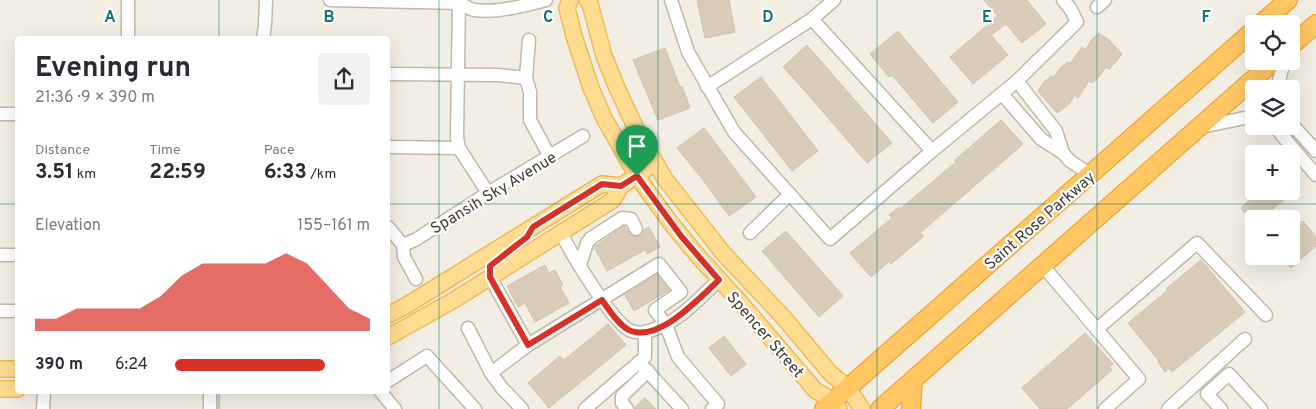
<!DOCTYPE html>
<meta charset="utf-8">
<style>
body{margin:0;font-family:Overpass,sans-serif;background:#f2f2f3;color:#2b2b33;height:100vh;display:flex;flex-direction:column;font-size:19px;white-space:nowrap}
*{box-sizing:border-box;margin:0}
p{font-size:16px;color:#7c7c81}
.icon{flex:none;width:28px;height:28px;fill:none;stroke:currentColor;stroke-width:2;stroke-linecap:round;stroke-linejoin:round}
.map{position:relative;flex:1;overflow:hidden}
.side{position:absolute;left:15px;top:36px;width:375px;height:358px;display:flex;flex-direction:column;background:#fff;border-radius:5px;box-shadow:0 5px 20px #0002}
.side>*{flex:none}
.controls{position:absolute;left:1245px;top:15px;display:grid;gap:10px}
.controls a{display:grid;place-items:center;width:55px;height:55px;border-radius:5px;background:#fff;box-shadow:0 5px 20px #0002;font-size:25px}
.pin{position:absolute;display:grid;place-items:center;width:42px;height:42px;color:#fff;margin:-51px -21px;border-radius:50% 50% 50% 0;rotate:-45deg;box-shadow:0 0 5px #0007}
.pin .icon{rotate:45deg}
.round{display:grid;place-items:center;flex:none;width:52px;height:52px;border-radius:5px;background:#f2f2f3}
.summary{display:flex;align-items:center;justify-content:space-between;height:85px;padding:0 20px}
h1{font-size:28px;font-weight:700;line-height:38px}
.stats{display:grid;grid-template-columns:repeat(3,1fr);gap:8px;height:85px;padding:5px 20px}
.stats div{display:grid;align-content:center}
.stats b{font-size:21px;font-weight:700}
.stats small{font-size:14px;font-weight:400}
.stats p{font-size:14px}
.chart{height:140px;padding:10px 20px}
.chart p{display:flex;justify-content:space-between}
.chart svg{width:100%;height:90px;margin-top:5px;fill:#d93025;opacity:.7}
ul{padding:0 20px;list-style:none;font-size:16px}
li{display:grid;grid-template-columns:80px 60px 1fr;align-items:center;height:38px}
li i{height:12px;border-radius:6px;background:#d93025}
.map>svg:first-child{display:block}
</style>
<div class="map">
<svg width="1316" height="409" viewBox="0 0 1316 409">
<rect width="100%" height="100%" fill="#f3eee3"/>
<g fill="#d9ccbb" stroke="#d1c1aa">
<path d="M 697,0 L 729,0 L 735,32 L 705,38 Z"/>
<path d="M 984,0 L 1027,0 L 1046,24 L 1022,43 L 1006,24 L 991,35 L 1008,55 L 973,84 L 950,57 L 998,16 Z"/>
<path d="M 898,31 L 958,102 L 933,123 L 892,75 L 889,77 L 870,54 Z"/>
<path d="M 1099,33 L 1109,40 L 1122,54 L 1114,64 L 1109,69 L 1106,67 L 1099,77 L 1092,83 L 1089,81 L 1078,98 L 1075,95 L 1069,104 L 1057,113 L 1038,91 L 1045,81 L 1051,76 L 1054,77 L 1060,68 L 1068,62 L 1070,64 L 1082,47 L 1085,50 L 1093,38 Z"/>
<path d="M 807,45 L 892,143 L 867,163 L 805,91 L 783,67 Z"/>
<path d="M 665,48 L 680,87 L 682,86 L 690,108 L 658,120 L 633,60 Z"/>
<path d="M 761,77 L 818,151 L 792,171 L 734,97 Z"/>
<path d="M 1001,120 L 1023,144 L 920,233 L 924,236 L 891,264 L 889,262 L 871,277 L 850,253 L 892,218 L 889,215 L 899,207 L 900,209 L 956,162 L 955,160 Z"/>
<path d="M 704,128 L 756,197 L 729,216 L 704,181 L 677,148 Z"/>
<path d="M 1260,191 L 1283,191 L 1288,196 L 1261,219 L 1250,219 L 1241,208 Z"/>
<path d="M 1303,221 L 1316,237 L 1316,246 L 1291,268 L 1281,256 L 1291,256 L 1291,231 Z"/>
<path d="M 624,226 L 631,235 L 636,237 L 640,236 L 644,230 L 649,227 L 660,247 L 647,254 L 645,250 L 607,271 L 594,247 Z"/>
<path d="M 786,231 L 843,296 L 819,317 L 762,251 Z"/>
<path d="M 1201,260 L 1245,312 L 1172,372 L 1169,368 L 1165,372 L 1158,362 L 1159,361 L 1128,323 L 1167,291 L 1166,289 Z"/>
<path d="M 545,265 L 549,273 L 555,270 L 563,285 L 560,287 L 569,303 L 535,322 L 525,303 L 518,307 L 507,286 Z"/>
<path d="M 657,275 L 669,290 L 634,311 L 625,295 Z"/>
<path d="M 608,324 L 626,345 L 549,408 L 528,383 L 560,356 L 564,360 Z"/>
<path d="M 1085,333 L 1113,364 L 1109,367 L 1112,370 L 1067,409 L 1040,409 L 1022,388 Z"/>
<path d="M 724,336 L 746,364 L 731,376 L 709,348 Z"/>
<path d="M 645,398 L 656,409 L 635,409 L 635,407 Z"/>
</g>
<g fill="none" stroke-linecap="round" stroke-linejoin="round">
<g stroke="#c2b8a8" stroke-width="15">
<g id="minor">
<path d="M 128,0 L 128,39"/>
<path d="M 330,0 L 459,3 C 464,5 469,9 474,10 C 497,13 524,6 546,0"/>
<path d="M 459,0 L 457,137 L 459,148 L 488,193"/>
<path d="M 671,0 L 688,52 L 734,132 L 830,239 L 932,151"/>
<path d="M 834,0 L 812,19 L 932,151 L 1017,81 L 1077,22 L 1070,8 L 1063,0"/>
<path d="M 1097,7 L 1105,0"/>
<path d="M 263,39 L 265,25 L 266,0"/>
<path d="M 529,40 L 526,78 L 530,92 L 530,120 L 549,155"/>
<path d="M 388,74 L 498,75 L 526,78"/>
<path d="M 1017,81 L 1056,131 L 1063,153"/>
<path d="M 707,87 L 812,19"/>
<path d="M 1277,89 L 1284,61"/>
<path d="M 1002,94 L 1041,139 L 1063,153 L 1070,161 L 1090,174"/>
<path d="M 0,114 L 18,114"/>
<path d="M 1291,123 L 1316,151"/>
<path d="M 1274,126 L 1316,175"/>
<path d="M 1201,127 L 1254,116"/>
<path d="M 388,147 L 459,148"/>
<path d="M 388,227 L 403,245 L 404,257 L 416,279"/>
<path d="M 561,233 C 571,253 611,320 629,330 C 633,332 640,333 644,332 C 675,327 697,300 719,280"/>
<path d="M 750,233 L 790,194"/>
<path d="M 403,245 L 415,240 L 488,193 L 583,136"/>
<path d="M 0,255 L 18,255"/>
<path d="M 580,265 L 587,243 L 591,238 L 622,218 L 631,219 L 636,229"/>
<path d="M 1043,266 L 1139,379 L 1105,409"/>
<path d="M 490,277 L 528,345"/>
<path d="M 0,311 L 18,311"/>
<path d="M 468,328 L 491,373 L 528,345 L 659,264 L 681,292 L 655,310 L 666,325 L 678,357 L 718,404 L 712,409"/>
<path d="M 1097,329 L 1197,243 L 1266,315"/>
<path d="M 639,362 L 682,409"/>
<path d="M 491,373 L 502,388 L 522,409"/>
<path d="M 388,381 L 427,356 L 475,409"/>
<path d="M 380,391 L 395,409"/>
<path d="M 43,409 L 44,391"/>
<path d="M 210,409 L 210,391"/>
<path d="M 585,409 L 645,357 L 645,332"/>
<path d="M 627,409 L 622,403 L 622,396 L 648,371"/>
<path d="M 1168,409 L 1245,339"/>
<path d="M 1221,409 L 1207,394 L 1229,374 L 1261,409"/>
</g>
</g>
<g stroke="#edbb58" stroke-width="18">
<g id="major">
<path d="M 570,0 L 567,8 L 574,36 L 591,88 L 604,118 L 637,176 L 667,218 L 697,255 L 739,301 L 815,390 L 833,401 L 839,409"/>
<path d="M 587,0 L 590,4 L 604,56 L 617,88 L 637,131 L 665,179 L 723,253 L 784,318 L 830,373 L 848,388 L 862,409"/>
<path d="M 388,315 L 407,305 L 602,184 L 621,186"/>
<path d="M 388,337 L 454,300 L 613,200 L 621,186 L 655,163"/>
<path d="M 0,369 L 18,369"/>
<path d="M 0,389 L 18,389"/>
</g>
</g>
<g stroke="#e99c27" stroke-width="20">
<g id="highway">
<path d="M 1261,24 L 1288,0"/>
<path d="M 1291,46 L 1316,24"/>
<path d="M 824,409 L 1254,30"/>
<path d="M 880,409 L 1274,61"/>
<path d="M 911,409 L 913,380"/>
</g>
</g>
<use href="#minor" stroke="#fff" stroke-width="12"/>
<use href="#major" stroke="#ffdc90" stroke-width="15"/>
<use href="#highway" stroke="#ffc662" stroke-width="18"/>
</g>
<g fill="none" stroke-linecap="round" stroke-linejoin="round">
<g stroke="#fff" stroke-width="10">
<path id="route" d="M 637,176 L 681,236 L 719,280 C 699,298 661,341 631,331 C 620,327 609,310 602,300 L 528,345 L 490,277 L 490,266 L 527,237 L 533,227 L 602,184 L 621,186 Z"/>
</g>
<use href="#route" stroke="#d93025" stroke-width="6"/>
</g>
<path fill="none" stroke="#0f766e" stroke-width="1" stroke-opacity="0.55" d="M 219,0 L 219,39M 439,0 L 439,409M 658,0 L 658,409M 877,0 L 877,409M 1097,0 L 1097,409M 0,204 L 18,204M 388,204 L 1316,204M 219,391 L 219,409"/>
<g text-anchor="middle" stroke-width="4.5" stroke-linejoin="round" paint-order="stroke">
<g font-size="16" fill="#453e33" stroke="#fff">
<text transform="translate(493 192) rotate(-31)" y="6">Spansih Sky Avenue</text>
<text transform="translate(1039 220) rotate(-41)" y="6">Saint Rose Parkway</text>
<text transform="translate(766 334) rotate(49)" y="6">Spencer Street</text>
</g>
</g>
<g font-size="16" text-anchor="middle" font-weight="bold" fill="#0f766e" stroke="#fff" stroke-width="4.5" stroke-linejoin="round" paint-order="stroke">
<text x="110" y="22">A</text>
<text x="329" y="22">B</text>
<text x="548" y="22">C</text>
<text x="768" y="22">D</text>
<text x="987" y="22">E</text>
<text x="1206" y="22">F</text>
</g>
</svg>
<div class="controls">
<a><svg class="icon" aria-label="locate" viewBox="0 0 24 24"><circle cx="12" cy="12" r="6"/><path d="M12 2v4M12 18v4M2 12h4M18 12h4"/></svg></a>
<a><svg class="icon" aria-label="layers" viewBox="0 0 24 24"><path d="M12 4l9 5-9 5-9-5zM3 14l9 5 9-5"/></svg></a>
<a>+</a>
<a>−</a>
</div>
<div class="pin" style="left:637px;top:176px;background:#1e9e55"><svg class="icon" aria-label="arrive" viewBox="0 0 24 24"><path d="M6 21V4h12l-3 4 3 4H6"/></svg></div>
<section class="side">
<div class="summary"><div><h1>Evening run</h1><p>21:36 · 9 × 390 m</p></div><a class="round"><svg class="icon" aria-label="share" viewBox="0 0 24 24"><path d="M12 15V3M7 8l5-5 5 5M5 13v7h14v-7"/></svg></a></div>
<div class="stats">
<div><p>Distance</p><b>3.51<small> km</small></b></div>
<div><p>Time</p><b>22:59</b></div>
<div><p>Pace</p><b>6:33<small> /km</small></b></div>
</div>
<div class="chart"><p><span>Elevation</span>155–161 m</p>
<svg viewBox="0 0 160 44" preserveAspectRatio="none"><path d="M0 44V38L10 38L20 33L30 33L40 33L50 33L60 27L70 17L80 11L90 11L100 11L110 11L120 6L130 11L140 22L150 33L160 38V44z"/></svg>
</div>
<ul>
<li><b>390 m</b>6:24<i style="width:77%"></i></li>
</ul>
</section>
</div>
